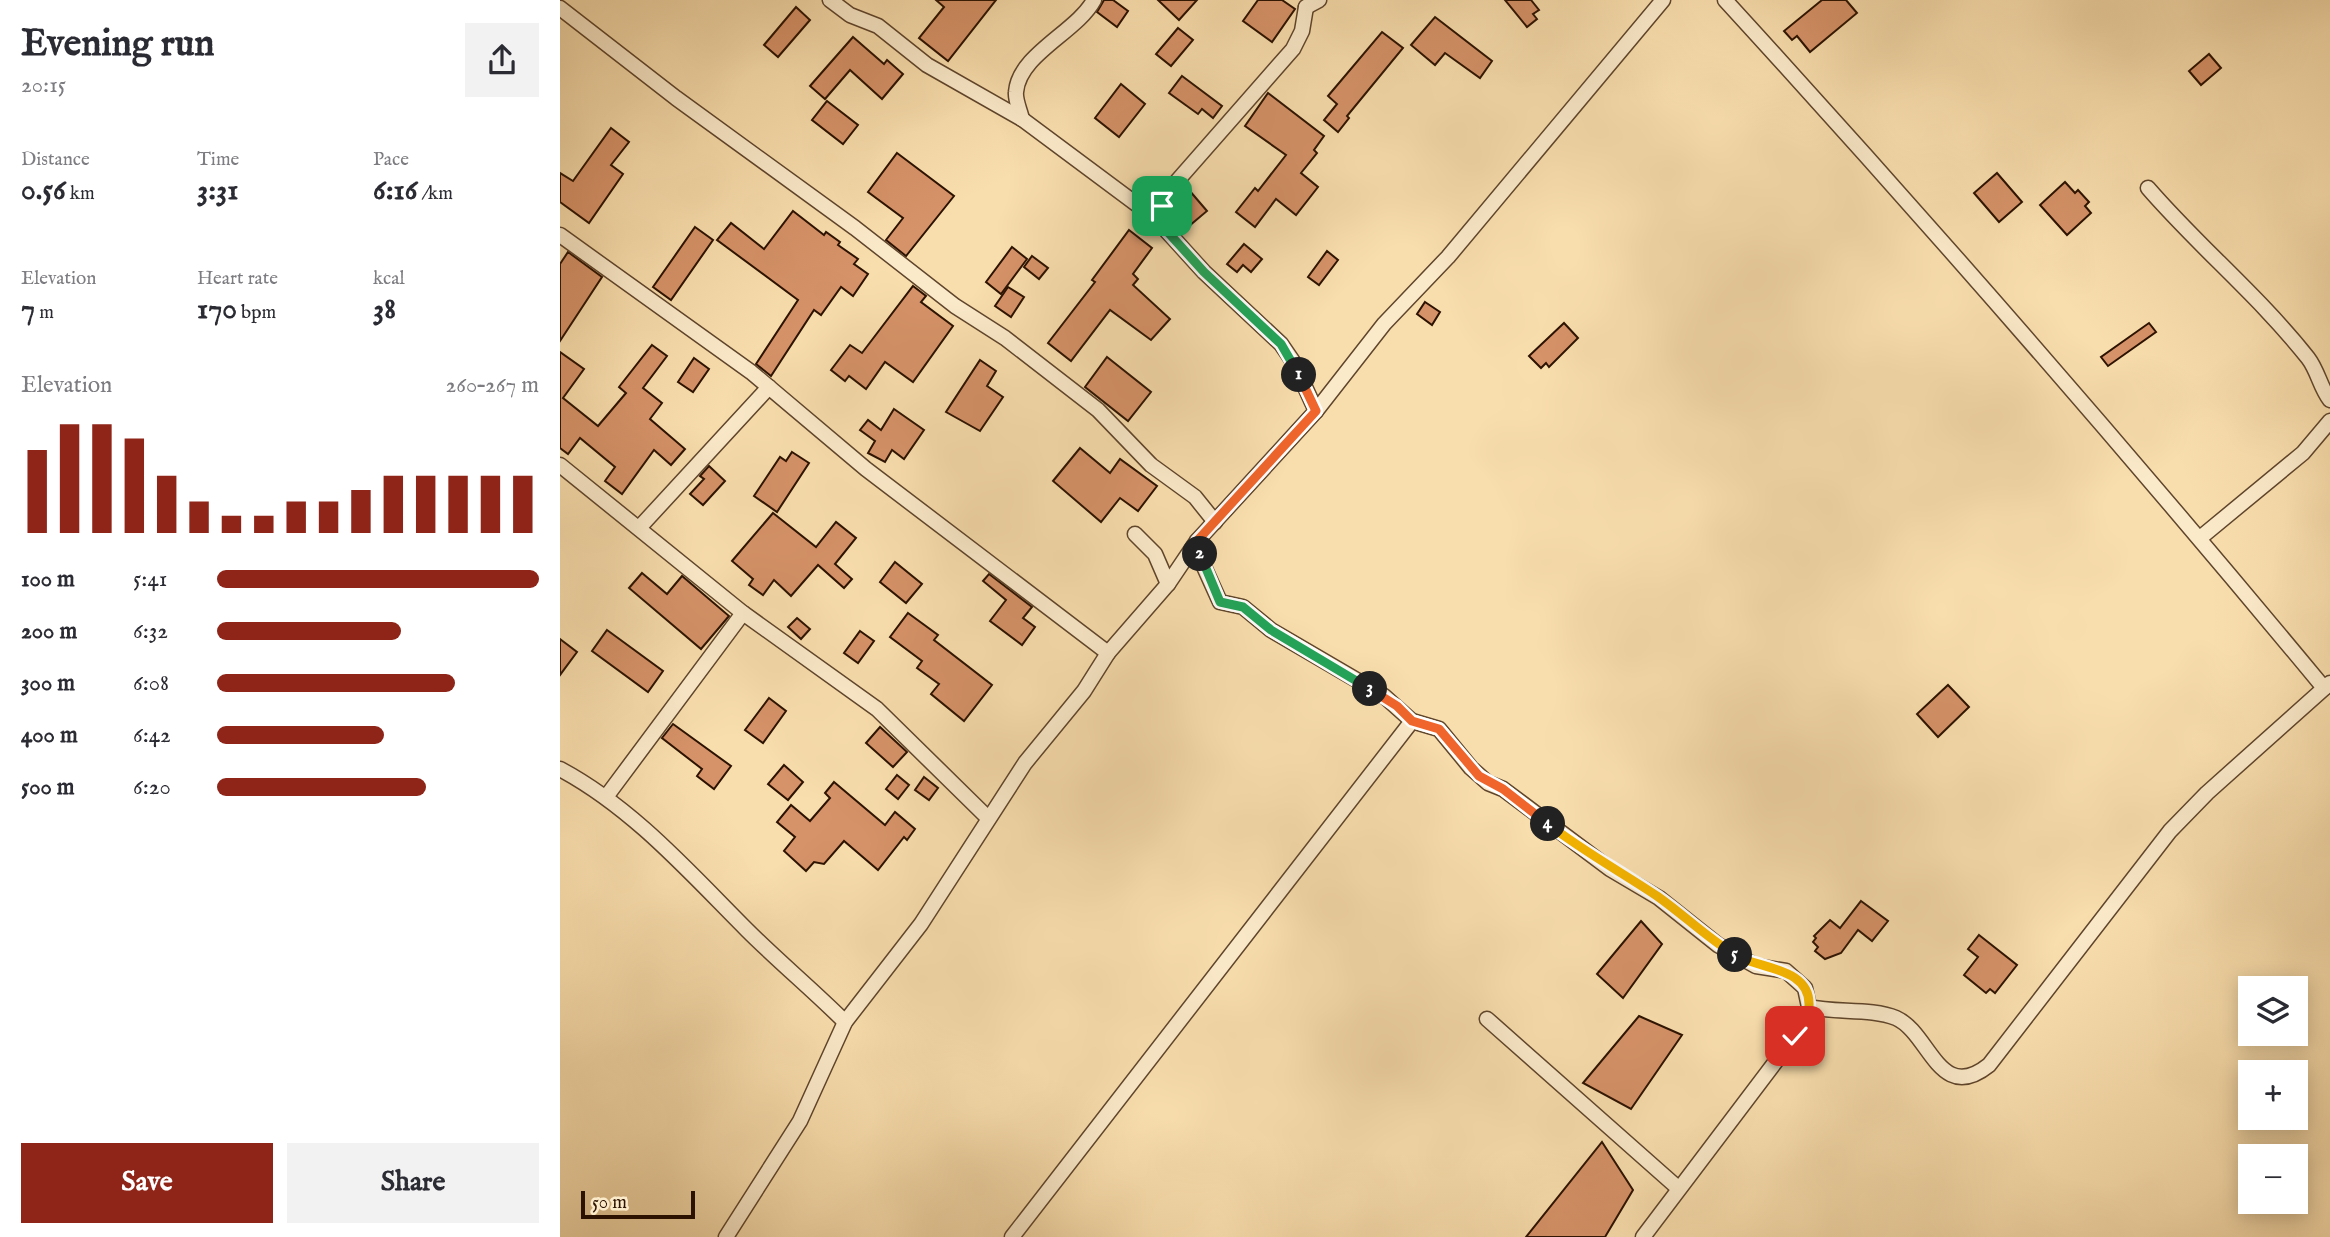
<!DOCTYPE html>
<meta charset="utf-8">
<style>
body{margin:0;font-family:"IM FELL English",serif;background:#f2f2f3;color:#2b2b33;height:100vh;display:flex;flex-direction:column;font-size:26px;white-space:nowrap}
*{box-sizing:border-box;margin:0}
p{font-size:23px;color:#7c7c81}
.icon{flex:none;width:38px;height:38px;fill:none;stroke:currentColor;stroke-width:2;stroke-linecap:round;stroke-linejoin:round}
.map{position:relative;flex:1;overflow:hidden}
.details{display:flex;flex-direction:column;background:#fff;width:560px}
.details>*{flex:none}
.controls{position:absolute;left:1678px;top:976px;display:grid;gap:14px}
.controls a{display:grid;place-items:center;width:70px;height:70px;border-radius:0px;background:#fff;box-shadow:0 4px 18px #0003;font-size:35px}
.scale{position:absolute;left:21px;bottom:18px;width:114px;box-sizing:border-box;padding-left:7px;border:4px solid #2c1201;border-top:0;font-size:19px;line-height:24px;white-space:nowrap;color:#2c1201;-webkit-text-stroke:5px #fbeaca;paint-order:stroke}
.pin{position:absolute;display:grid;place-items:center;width:60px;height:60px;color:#fff;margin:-30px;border-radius:14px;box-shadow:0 4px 10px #0006}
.km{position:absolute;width:35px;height:35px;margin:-18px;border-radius:50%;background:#222;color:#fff;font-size:19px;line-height:35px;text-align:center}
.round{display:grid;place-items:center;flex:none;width:74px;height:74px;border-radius:0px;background:#f2f2f3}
.head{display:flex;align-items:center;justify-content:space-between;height:119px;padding:0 21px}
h1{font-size:38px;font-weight:700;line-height:52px}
.figures{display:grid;grid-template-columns:repeat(3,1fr);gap:10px;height:119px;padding:7px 21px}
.figures div{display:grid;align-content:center}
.figures b{font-size:30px;font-weight:700}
.figures small{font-size:19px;font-weight:400}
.figures p{font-size:19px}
.chart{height:196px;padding:14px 21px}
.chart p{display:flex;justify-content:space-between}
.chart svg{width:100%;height:126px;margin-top:7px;stroke:#8f2418;stroke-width:6}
.cta{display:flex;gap:14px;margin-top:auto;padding:14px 21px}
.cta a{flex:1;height:80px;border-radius:0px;background:#8f2418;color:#fff;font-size:28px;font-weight:700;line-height:80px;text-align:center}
.cta a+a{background:#f2f2f3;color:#2b2b33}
ul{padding:0 21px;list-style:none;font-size:23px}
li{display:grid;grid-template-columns:112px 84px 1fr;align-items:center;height:52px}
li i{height:18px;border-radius:9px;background:#8f2418}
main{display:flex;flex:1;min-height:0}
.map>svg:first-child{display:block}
</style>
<main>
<section class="details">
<div class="head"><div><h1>Evening run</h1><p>20:15</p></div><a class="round"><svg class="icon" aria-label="share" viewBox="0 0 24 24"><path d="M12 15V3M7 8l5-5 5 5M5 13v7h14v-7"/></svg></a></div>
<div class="figures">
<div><p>Distance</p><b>0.56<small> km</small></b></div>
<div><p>Time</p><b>3:31</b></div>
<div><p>Pace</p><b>6:16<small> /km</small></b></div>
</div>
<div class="figures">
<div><p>Elevation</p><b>7<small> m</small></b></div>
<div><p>Heart rate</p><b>170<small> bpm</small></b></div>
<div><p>kcal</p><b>38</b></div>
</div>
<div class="chart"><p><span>Elevation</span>260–267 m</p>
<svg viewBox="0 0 160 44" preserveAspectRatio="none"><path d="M5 44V15M15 44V6M25 44V6M35 44V11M45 44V24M55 44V33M65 44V38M75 44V38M85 44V33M95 44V33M105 44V29M115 44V24M125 44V24M135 44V24M145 44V24M155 44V24"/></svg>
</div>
<ul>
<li><b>100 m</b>5:41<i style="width:100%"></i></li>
<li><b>200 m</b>6:32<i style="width:57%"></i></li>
<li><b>300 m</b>6:08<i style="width:74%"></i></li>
<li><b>400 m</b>6:42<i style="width:52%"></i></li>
<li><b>500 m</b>6:20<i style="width:65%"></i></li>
</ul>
<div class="cta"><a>Save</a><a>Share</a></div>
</section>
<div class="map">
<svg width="1770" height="1237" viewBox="0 0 1770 1237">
<rect width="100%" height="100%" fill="#f9dead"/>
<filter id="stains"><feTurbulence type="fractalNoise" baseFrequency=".00286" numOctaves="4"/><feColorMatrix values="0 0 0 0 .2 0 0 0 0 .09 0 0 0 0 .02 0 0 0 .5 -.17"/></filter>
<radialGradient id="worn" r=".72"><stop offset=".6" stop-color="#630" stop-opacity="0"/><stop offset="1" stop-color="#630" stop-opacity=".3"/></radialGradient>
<g fill="#d69268" stroke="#2c1201" stroke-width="2">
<path d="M 376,0 L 436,0 L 388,61 L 359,38 L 384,7 Z"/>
<path d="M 544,0 L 553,0 L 568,11 L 557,27 L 537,12 Z"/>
<path d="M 598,0 L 637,0 L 619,20 Z"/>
<path d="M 698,0 L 722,0 L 735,9 L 712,42 L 683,21 Z"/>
<path d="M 945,0 L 971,0 L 979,10 L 973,14 L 977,19 L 967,27 Z"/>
<path d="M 1262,0 L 1286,0 L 1297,13 L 1250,52 L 1237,36 L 1232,40 L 1224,31 Z"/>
<path d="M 236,7 L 250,20 L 218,57 L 204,45 Z"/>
<path d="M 875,17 L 932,61 L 920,78 L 885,53 L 875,65 L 851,45 Z"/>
<path d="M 618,28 L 633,40 L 611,66 L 596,54 Z"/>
<path d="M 822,32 L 843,48 L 787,116 L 789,118 L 778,132 L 764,120 L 777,104 L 768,96 Z"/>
<path d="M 293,37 L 324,64 L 327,60 L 343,74 L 322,99 L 290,70 L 265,99 L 250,86 Z"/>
<path d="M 1649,54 L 1661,68 L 1641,85 L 1629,71 Z"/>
<path d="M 622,76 L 662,106 L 653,118 L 642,109 L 638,114 L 609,93 Z"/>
<path d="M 561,84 L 585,104 L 559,137 L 535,118 Z"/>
<path d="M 708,93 L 764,136 L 754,150 L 757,153 L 741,173 L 758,187 L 736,215 L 716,199 L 695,227 L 676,212 L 695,188 L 698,191 L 726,155 L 685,126 Z"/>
<path d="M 267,101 L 298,125 L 283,144 L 252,120 Z"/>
<path d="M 51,128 L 69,142 L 51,165 L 63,174 L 29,223 L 0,202 L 0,173 L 13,181 Z"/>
<path d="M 337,153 L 394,196 L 346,256 L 326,240 L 343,218 L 308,192 Z"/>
<path d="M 1437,173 L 1462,202 L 1439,222 L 1414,193 Z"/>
<path d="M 1505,182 L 1515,193 L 1518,190 L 1529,202 L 1525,206 L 1531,213 L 1507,235 L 1480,205 Z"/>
<path d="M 629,190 L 647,211 L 629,226 L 618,213 L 625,207 L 618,199 Z"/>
<path d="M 233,211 L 264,235 L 266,232 L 280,242 L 278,245 L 298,259 L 294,264 L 308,274 L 293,296 L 281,287 L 261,315 L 254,310 L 211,376 L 196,364 L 238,300 L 157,240 L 171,223 L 204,249 Z"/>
<path d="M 135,227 L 153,240 L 111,300 L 93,287 Z"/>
<path d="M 569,230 L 592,248 L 573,274 L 578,279 L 573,285 L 610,319 L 591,340 L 550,310 L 511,361 L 488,343 L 535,282 L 532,280 Z"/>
<path d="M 684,244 L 702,259 L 691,272 L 683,265 L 677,272 L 667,264 Z"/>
<path d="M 452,247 L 467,259 L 441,294 L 426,282 Z"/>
<path d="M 767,251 L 778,260 L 759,285 L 748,277 Z"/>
<path d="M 8,252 L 42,277 L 0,341 L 0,264 Z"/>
<path d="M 472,256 L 488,268 L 479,279 L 464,267 Z"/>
<path d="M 353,286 L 366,296 L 361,302 L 393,326 L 353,382 L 325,362 L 306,389 L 289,376 L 285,381 L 271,370 L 290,345 L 302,353 Z"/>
<path d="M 448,287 L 464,297 L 451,317 L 435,306 Z"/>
<path d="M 865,302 L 880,312 L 872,325 L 857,314 Z"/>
<path d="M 1004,323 L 1018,338 L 989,367 L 986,363 L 981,368 L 969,356 Z"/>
<path d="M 1589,323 L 1596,332 L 1548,366 L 1541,357 Z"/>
<path d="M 92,345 L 107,356 L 83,388 L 102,403 L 90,419 L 125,449 L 111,465 L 94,450 L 62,494 L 45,481 L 55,467 L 20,438 L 8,454 L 0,448 L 0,352 L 24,369 L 3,398 L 38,426 L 66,393 L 59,387 Z"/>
<path d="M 547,357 L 591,392 L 568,421 L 525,387 Z"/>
<path d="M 134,358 L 149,369 L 133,392 L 118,382 Z"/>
<path d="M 420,360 L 436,371 L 427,386 L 443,397 L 420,431 L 386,412 Z"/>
<path d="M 334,409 L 364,430 L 344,459 L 332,450 L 325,462 L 308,453 L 315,441 L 300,430 L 308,420 L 321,430 Z"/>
<path d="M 520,448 L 550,473 L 560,459 L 597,486 L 578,511 L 560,498 L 541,522 L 493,481 Z"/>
<path d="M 232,452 L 249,463 L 217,512 L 194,496 L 220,457 L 226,461 Z"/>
<path d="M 149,466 L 165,481 L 143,505 L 130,494 L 144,479 L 140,476 Z"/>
<path d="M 213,513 L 256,547 L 276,522 L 296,538 L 275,564 L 292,579 L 284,588 L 258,565 L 231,596 L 214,580 L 203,595 L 189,585 L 193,579 L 172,561 Z"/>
<path d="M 335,562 L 362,584 L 346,603 L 320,582 Z"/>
<path d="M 82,573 L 107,594 L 122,576 L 169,616 L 141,649 L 69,588 Z"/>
<path d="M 429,574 L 472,607 L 463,618 L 475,627 L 462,645 L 430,621 L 446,600 L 423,581 Z"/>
<path d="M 348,613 L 378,635 L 374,640 L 432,685 L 404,721 L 371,694 L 379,684 L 357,668 L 362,661 L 330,637 Z"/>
<path d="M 237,618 L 250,629 L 241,639 L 228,627 Z"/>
<path d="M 47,630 L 103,671 L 88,692 L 32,651 Z"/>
<path d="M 300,631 L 314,641 L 298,663 L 284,653 Z"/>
<path d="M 0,639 L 17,652 L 0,675 Z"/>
<path d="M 1388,685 L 1409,707 L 1378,737 L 1357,714 Z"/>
<path d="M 209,698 L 226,711 L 203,743 L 185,730 Z"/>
<path d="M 113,724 L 171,766 L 154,789 L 137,776 L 142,769 L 102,738 Z"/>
<path d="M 320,727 L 347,752 L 333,767 L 306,743 Z"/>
<path d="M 224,765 L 243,782 L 228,800 L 208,784 Z"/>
<path d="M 337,775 L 349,785 L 338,799 L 326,789 Z"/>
<path d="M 364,777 L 378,788 L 369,800 L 355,790 Z"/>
<path d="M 274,782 L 325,825 L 335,812 L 355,829 L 347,840 L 344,837 L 318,870 L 284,841 L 264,864 L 254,862 L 246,871 L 224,851 L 235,837 L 217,822 L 231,805 L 250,821 L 270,798 L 265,793 Z"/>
<path d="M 1301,901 L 1328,921 L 1312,941 L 1298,930 L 1281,953 L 1265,959 L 1255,951 L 1258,947 L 1253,942 L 1256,938 L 1254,936 L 1270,920 L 1280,928 Z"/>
<path d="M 1081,921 L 1102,944 L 1063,998 L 1037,974 Z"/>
<path d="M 1419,935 L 1457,965 L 1435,993 L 1430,989 L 1426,993 L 1404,975 L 1418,957 L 1408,949 Z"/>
<path d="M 1079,1016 L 1122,1035 L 1071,1109 L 1023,1083 Z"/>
<path d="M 1042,1142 L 1073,1190 L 1045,1237 L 966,1237 Z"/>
</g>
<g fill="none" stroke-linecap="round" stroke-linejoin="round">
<g stroke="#5f452c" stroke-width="17">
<g id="minor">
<path d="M 270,0 L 290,15 L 318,26 L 367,65 L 462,119 L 595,218 L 644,272 L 721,344 L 734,363 L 756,411"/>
<path d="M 1165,0 C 1370,224 1570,454 1764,688"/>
<path d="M 746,7 L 759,0"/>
<path d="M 0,8 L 116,98 L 295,228 L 395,306 L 445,338 L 538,410 L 591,465 L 635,497 L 655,522"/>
<path d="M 462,119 C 460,110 455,100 456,92 C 459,54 517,32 534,0"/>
<path d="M 1588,188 C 1639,247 1699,296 1748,358 C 1758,371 1760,387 1770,400"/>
<path d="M 595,218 L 618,180 L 733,49 L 742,31 L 746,7"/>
<path d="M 0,235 L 191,372 L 306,469 L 548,653"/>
<path d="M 0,465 L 183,613 L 317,709 L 428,818"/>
<path d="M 79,528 L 209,387"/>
<path d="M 575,534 L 595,554 L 608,584"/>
<path d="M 1640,538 L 1743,453 L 1770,421"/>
<path d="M 637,541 L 641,560 L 660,602 L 683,607 L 711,630 L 824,696 L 852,721 L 879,729 L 911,768 L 928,783 L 943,789 L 1050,869 L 1099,898 L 1158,945 L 1196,966 L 1226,971 L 1245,988 L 1249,1007 L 1235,1036 L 1083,1237"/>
<path d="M 0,769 C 73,808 129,872 187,930 C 219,962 253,990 285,1022"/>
<path d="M 46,797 L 183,613"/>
<path d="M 1249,1007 C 1276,1013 1312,1008 1336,1018 C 1370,1033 1379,1105 1429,1065 L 1610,831 L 1647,793 L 1770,683"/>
<path d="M 927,1019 L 1118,1188"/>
<path d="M 166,1237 L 240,1121 L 285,1022 L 361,924 L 465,763 L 524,691 L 548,653 L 608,584 L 637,541 L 756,411 L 824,324 L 888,257 L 1103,0"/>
<path d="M 452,1237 L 852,721"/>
</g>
</g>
<use href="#minor" stroke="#fbeaca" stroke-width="14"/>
</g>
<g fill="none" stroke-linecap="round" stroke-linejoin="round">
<g stroke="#fff" stroke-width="14">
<path id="split-1" d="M 602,206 L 595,218 L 644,272 L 721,344 L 739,375"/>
</g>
<g stroke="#fff" stroke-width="14">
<path id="split-2" d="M 640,554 L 637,541 L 756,411 L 739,375"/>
</g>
<g stroke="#fff" stroke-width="14">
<path id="split-3" d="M 640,554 L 660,602 L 683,607 L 711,630 L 810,689"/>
</g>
<g stroke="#fff" stroke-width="14">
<path id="split-4" d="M 810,689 L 837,706 L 852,721 L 879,729 L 919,776 L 943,789 L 988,824"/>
</g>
<g stroke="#fff" stroke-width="14">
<path id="split-5" d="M 988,824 C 1023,851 1061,872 1097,896 C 1124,915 1146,937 1175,955"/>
</g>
<g stroke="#fff" stroke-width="14">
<path id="split-6" d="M 1175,955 C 1198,969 1251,967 1249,1006 C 1248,1015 1239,1028 1235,1036"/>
</g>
<use href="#split-1" stroke="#22a559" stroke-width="9"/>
<use href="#split-2" stroke="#f0652b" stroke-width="9"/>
<use href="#split-3" stroke="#22a559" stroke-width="9"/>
<use href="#split-4" stroke="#f0652b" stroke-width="9"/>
<use href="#split-5" stroke="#f5b400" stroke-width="9"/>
<use href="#split-6" stroke="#f5b400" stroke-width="9"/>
</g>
<rect width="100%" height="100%" filter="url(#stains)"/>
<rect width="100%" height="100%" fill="url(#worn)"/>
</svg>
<div class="controls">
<a><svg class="icon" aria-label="layers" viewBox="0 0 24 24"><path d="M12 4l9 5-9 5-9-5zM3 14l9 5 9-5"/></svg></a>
<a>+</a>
<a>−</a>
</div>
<div class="scale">50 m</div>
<div class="pin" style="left:602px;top:206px;background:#1e9e55"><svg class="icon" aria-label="arrive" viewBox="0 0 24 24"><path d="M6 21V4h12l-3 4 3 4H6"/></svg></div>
<div class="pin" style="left:1235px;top:1036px;background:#d93025"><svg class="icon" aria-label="check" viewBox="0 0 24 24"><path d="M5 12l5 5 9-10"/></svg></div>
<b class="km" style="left:739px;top:375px">1</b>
<b class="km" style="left:640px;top:554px">2</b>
<b class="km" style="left:810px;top:689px">3</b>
<b class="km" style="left:988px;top:824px">4</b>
<b class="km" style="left:1175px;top:955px">5</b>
</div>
</main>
